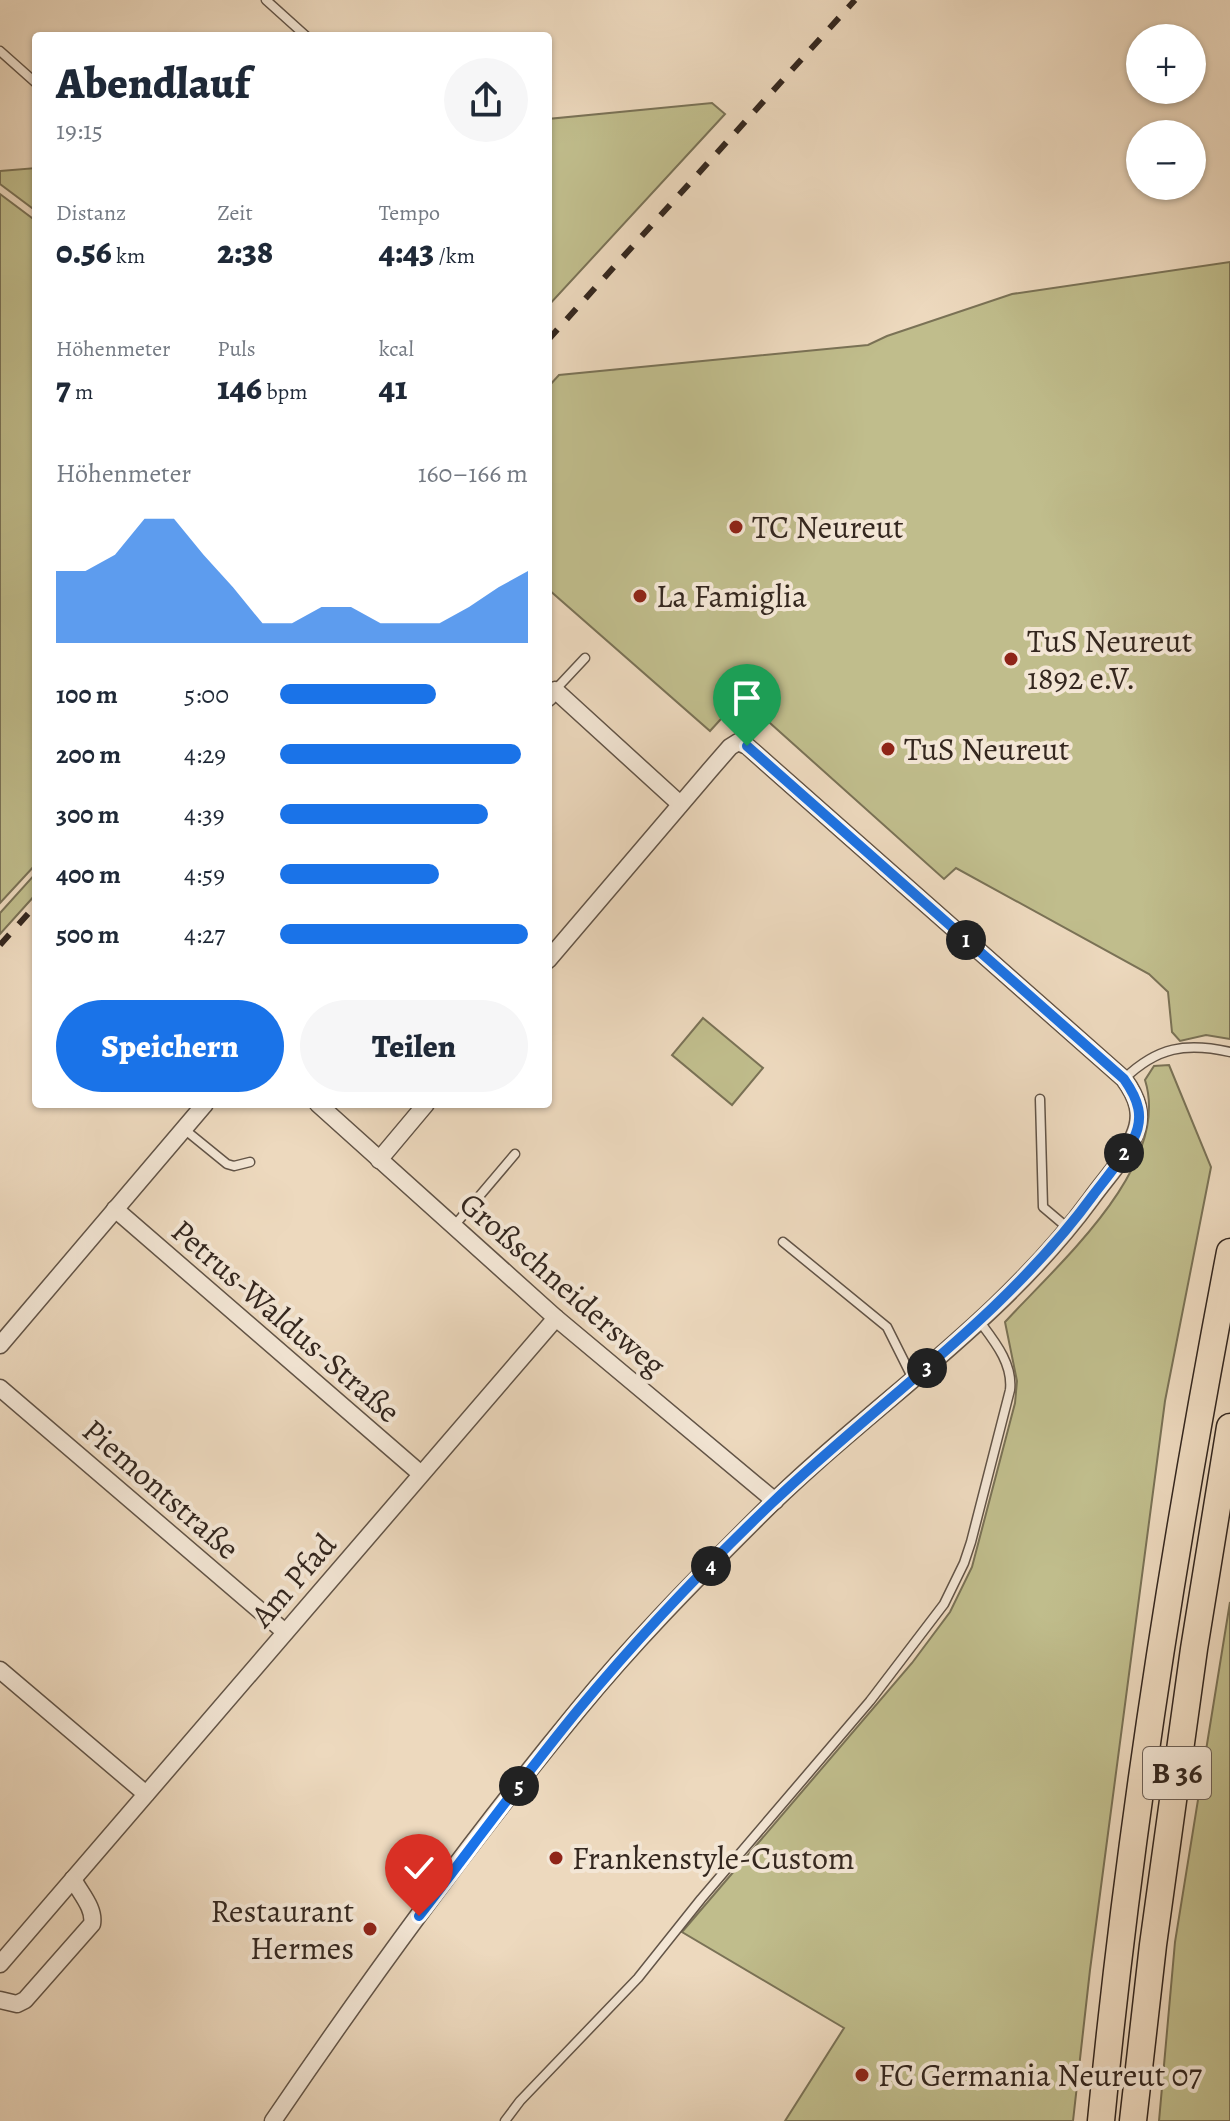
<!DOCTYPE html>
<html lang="de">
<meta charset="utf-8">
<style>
body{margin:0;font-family:Alegreya,serif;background:#f6f6f7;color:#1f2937;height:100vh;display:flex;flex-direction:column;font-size:30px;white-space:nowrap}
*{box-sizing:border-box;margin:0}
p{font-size:26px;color:#747a83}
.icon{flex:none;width:44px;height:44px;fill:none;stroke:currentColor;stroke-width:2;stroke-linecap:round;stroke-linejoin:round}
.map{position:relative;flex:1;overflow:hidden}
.sheet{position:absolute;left:32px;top:32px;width:520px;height:1076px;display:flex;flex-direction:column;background:#fff;border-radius:8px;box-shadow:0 2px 6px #0004}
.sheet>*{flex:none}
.tools{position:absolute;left:1126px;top:24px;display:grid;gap:16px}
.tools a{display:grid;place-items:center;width:80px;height:80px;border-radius:50%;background:#fff;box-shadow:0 2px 6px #0004;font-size:40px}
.pin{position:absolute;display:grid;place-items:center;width:68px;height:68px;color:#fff;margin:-82px -34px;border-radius:50% 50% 50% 0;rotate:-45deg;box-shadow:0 0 8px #0007}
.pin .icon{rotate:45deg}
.km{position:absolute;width:40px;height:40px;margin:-20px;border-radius:50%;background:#222;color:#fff;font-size:22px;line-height:40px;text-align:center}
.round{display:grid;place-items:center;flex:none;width:84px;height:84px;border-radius:42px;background:#f6f6f7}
.headline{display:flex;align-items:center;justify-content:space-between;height:136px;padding:0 24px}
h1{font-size:44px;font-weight:800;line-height:60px}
.metrics{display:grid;grid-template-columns:repeat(3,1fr);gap:12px;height:136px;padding:8px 24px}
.metrics div{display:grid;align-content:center}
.metrics b{font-size:34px;font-weight:800}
.metrics small{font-size:22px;font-weight:400}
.metrics p{font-size:22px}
.chart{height:224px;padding:16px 24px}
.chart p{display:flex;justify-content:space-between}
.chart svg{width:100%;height:144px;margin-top:8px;fill:#1a73e8;opacity:.7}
.action{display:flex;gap:16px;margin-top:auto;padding:16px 24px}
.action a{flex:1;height:92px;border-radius:48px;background:#1a73e8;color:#fff;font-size:32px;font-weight:800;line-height:92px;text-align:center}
.action a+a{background:#f6f6f7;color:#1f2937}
ul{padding:0 24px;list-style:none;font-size:26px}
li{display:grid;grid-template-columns:128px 96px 1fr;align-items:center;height:60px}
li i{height:20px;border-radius:10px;background:#1a73e8}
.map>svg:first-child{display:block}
</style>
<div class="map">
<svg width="1230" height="2121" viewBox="0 0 1230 2121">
<rect width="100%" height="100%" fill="#edd9be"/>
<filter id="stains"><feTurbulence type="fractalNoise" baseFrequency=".0025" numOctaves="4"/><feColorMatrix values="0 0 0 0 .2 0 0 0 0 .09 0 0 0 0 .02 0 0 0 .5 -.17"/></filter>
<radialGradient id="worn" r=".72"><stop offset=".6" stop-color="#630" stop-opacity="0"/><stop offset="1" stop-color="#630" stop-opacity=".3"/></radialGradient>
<g fill="#c0bd8c" stroke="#7a7256" stroke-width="2">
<path d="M 712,103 L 725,114 L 548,306 L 548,119 Z"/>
<path d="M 36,168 L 36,211 L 0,184 L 0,171 Z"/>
<path d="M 0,194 L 36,221 L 36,864 L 0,903 Z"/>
<path d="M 1230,262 L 1230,1039 L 1206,1035 L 1180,1041 L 1172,1032 L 1168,992 L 1149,974 L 956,868 L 944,879 L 741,697 L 710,731 L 548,589 L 548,387 L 559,375 L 868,345 L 887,336 L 1012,294 Z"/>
<path d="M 36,873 L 36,894 L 0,934 L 0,913 Z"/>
<path d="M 703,1018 L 763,1068 L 732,1105 L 672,1055 Z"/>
<path d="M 1169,1065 L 1211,1167 L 1165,1401 L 1090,1970 L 1073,2121 L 785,2121 L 844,2028 L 682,1932 L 912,1663 L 950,1612 L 972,1567 L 1015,1403 L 1017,1381 L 1005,1322 C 1058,1264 1172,1166 1145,1080 L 1154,1066 Z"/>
<path d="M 1230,1602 L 1230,2121 L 1159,2121 L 1175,1942 Z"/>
</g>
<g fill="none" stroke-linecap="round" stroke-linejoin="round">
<g stroke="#625447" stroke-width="11">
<g id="service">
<path d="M 266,0 L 306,36"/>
<path d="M 0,51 L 36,83"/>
<path d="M 555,690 L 585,658"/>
<path d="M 1124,1079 C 1157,1047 1186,1042 1230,1052"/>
<path d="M 1040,1099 L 1043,1207 L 1069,1229"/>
<path d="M 184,1129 L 227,1164 L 234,1166 L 250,1162"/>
<path d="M 454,1226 L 515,1154"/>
<path d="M 783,1242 L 887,1327 L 913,1379"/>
<path d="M 505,2121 L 520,2101 L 638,1978 L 701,1899 L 870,1701 L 944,1604 L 964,1563 L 971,1542 L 1010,1390 C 1013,1364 995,1342 980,1322"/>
</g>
</g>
<g stroke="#625447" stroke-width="19">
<g id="minor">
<path d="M 548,698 L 555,690 L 680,804"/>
<path d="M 318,1104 L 556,1318 L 775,1501"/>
<path d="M 379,1160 L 426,1104"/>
<path d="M 115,1209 L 421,1474"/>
<path d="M 0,1345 L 205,1104"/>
<path d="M 0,1388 L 285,1632"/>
<path d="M 0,1670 L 146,1794"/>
<path d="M 0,1964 L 556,1318"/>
<path d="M 0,2000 L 17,2004 L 25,2000 L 92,1924 C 95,1908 80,1893 73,1879"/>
<path d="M 273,2121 C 369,1980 470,1841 578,1710 C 632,1644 692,1583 752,1523 C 862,1411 998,1326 1091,1199 C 1105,1179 1125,1159 1134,1136 C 1144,1114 1137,1097 1124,1079 L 747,746 L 738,742 L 730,747 L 710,770 L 548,960"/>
</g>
</g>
<g stroke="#34271f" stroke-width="29">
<g id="trunk">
<path d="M 1101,2121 C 1129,1830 1175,1539 1230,1252"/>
<path d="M 1133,2121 L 1153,1945 L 1194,1649 L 1230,1427"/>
</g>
</g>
<use href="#service" stroke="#f3e6d5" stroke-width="8"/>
<use href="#minor" stroke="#f3e6d5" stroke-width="16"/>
<use href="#trunk" stroke="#edd9be" stroke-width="26"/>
<g stroke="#34271f" stroke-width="6" stroke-dasharray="14 14" stroke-linecap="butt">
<path d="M 548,340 L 855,0"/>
<path d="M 0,945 L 36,905"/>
</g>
</g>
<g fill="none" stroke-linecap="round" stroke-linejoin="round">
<g stroke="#fff" stroke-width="16">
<path id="route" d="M 419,1916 C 472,1847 523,1777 578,1710 C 636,1640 706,1566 772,1503 C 880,1400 1005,1316 1094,1194 C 1107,1177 1122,1159 1133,1140 C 1145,1117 1138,1099 1124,1079 L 747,746"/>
</g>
<use href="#route" stroke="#1a73e8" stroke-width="10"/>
</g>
<g fill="#8f2418" stroke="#f3e6d5" stroke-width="3">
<circle cx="736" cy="527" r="8"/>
<circle cx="640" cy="596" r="8"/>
<circle cx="1011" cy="659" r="8"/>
<circle cx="888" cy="749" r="8"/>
<circle cx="556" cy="1858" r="8"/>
<circle cx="370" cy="1929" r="8"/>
<circle cx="862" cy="2075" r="8"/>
</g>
<g text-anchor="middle" stroke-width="8" stroke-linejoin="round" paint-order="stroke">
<rect fill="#f3e6d5" stroke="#6d6056" stroke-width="2" x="1143" y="1747" width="68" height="52" rx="6"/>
<g font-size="30" font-weight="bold" fill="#34271f">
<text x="1177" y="1783">B 36</text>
</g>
<g font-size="32" fill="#34271f" stroke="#f3e6d5" text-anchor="start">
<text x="752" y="538">TC Neureut</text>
<text x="656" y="607">La Famiglia</text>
<text x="1027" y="652">TuS Neureut<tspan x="1027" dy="37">1892 e.V.</tspan></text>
<text x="904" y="760">TuS Neureut</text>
<text x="572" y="1869">Frankenstyle-Custom</text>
<text x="354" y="1922" text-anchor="end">Restaurant<tspan x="354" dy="37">Hermes</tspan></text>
<text x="878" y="2086">FC Germania Neureut 07</text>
</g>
<g font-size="32" fill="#34271f" stroke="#f3e6d5">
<text transform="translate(563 1284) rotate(41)" y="11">Großschneidersweg</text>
<text transform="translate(286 1321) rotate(41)" y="11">Petrus-Waldus-Straße</text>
<text transform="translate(161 1489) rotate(41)" y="11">Piemontstraße</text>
<text transform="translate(293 1580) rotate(-49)" y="11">Am Pfad</text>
</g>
</g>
<rect width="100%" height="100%" filter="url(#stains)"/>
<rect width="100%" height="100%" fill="url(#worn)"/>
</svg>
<div class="tools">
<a>+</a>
<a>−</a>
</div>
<div class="pin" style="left:747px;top:746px;background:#1e9e55"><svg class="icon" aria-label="arrive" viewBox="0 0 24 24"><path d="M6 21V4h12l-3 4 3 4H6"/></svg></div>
<div class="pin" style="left:419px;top:1916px;background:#d93025"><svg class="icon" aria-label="check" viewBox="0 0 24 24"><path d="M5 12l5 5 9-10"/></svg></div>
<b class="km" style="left:966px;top:940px">1</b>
<b class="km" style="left:1124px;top:1153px">2</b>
<b class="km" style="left:927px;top:1368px">3</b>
<b class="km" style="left:711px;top:1566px">4</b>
<b class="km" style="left:519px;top:1786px">5</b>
<section class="sheet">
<div class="headline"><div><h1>Abendlauf</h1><p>19:15</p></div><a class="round"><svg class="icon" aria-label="share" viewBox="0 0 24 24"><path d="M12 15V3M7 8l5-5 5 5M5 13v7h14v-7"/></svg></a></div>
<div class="metrics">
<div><p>Distanz</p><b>0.56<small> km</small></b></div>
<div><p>Zeit</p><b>2:38</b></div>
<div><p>Tempo</p><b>4:43<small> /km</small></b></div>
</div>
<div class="metrics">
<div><p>Höhenmeter</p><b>7<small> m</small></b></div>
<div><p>Puls</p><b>146<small> bpm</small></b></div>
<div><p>kcal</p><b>41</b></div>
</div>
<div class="chart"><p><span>Höhenmeter</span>160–166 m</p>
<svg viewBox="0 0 160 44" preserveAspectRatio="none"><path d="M0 44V22L10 22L20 17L30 6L40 6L50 17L60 27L70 38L80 38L90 33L100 33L110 38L120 38L130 38L140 33L150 27L160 22V44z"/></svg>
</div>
<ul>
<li><b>100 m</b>5:00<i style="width:63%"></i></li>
<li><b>200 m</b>4:29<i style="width:97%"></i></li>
<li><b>300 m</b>4:39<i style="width:84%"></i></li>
<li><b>400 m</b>4:59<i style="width:64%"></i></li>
<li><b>500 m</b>4:27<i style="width:100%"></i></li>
</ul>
<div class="action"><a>Speichern</a><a>Teilen</a></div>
</section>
</div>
